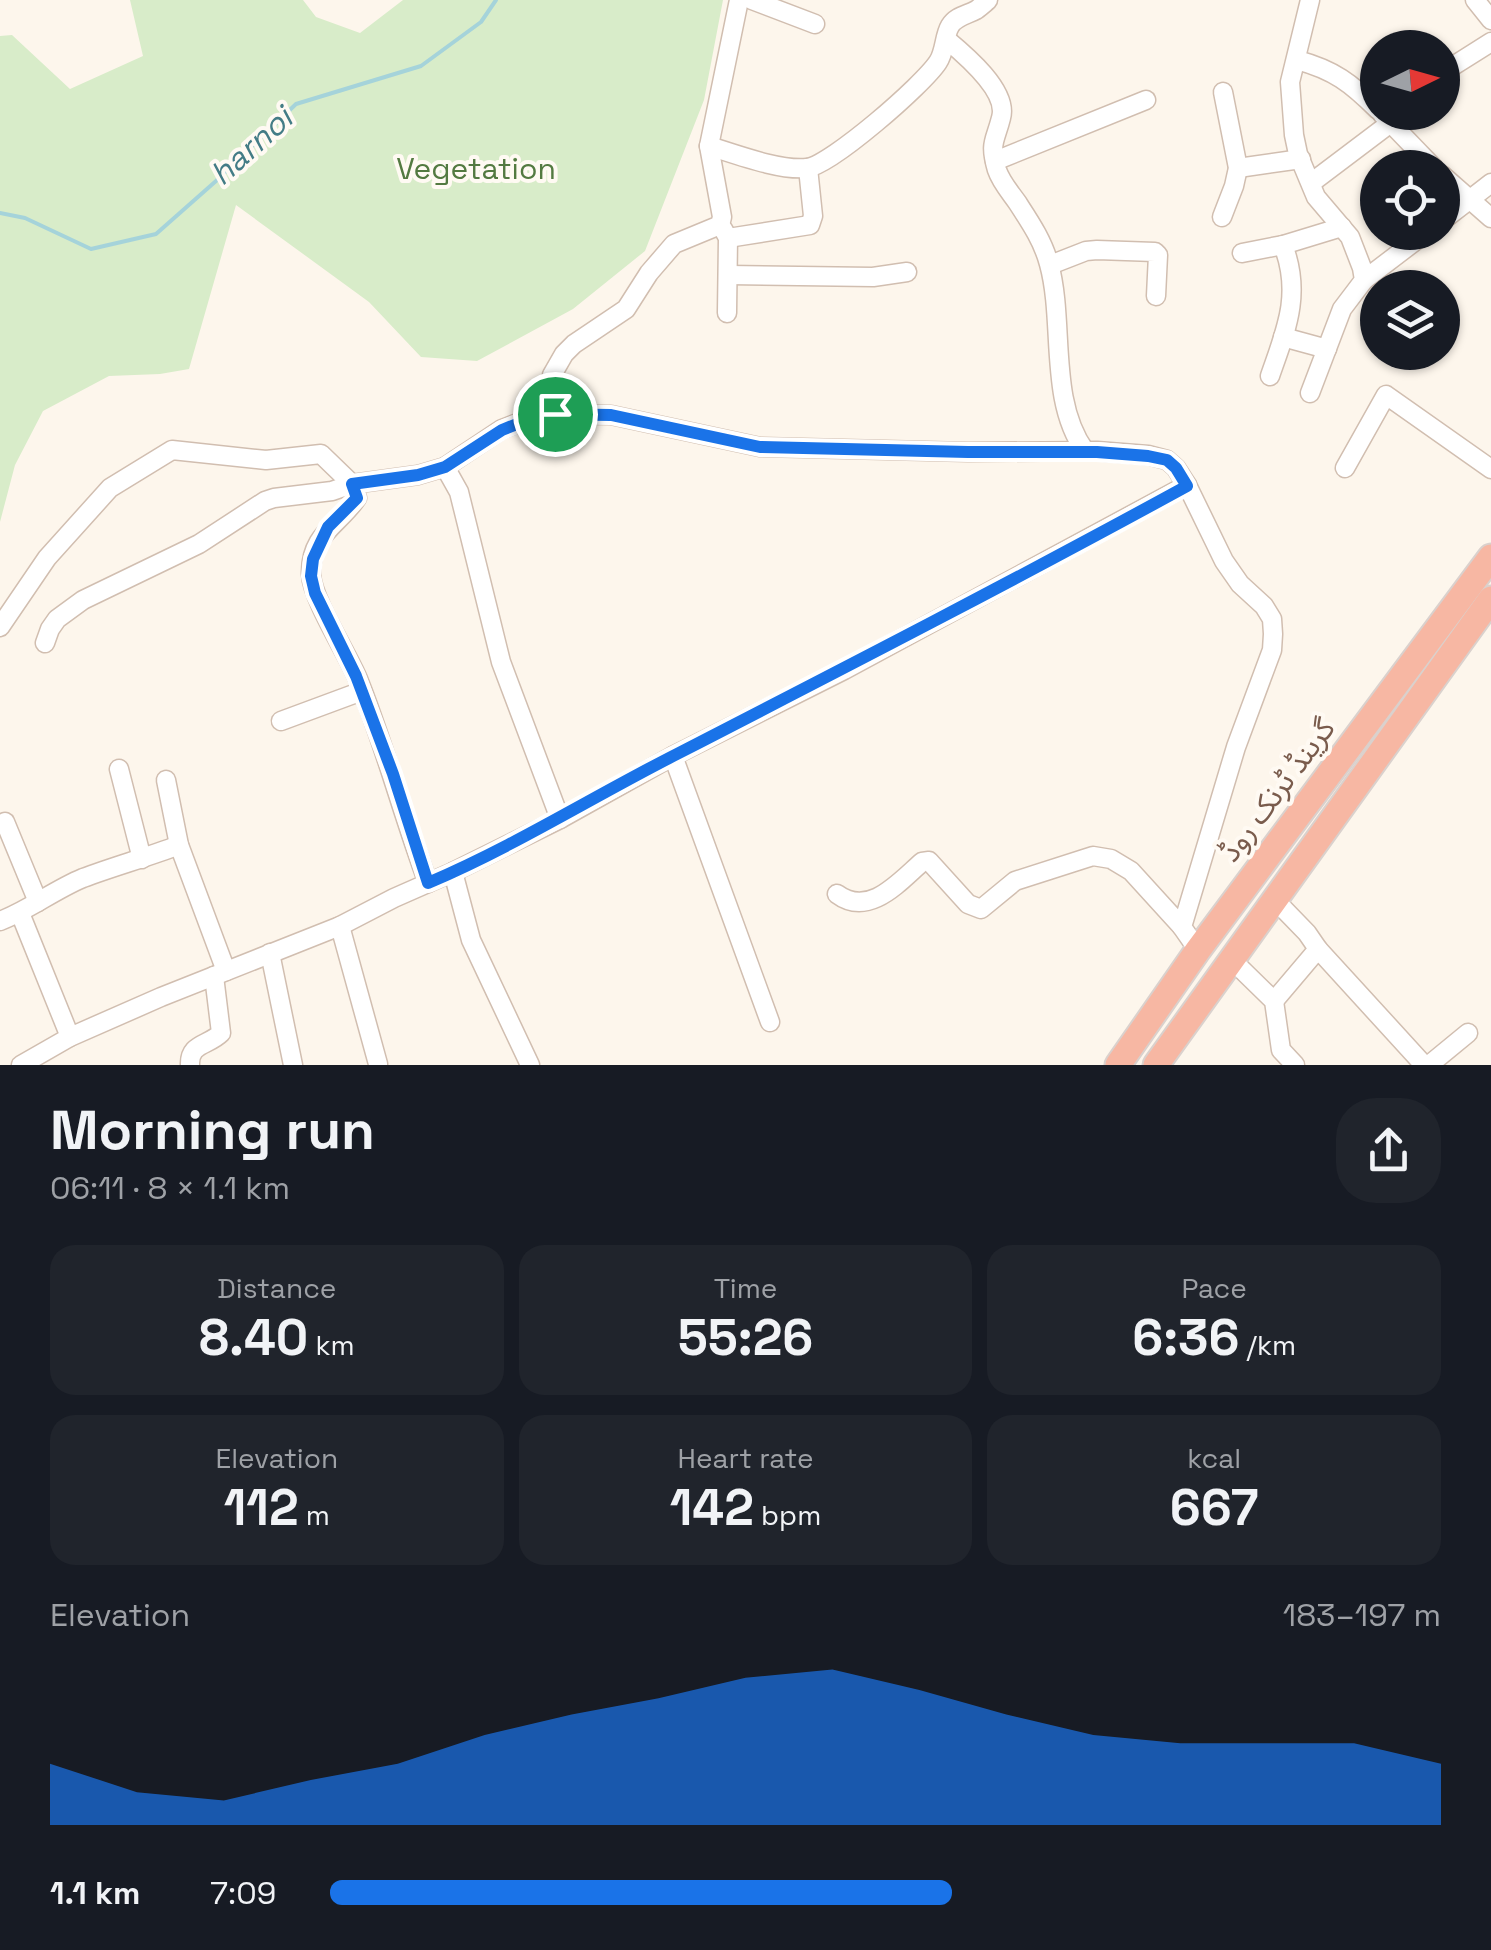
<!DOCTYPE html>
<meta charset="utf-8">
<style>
body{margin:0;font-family:"Space Grotesk","Noto Sans Arabic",sans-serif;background:#20242c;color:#f1f3f6;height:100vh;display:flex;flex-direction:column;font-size:38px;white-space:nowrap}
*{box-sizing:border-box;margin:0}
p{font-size:32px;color:#9ea1a6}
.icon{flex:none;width:55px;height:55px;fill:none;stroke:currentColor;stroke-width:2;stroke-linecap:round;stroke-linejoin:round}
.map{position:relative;height:1065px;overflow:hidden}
.details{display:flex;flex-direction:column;background:#171b24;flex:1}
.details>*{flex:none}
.needle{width:65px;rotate:85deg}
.buttons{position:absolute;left:1360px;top:30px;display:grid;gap:20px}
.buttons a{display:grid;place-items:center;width:100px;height:100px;border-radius:50%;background:#171b24;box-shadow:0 2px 8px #0004;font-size:50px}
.pin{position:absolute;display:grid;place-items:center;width:85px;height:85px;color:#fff;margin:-42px;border:5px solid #fff;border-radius:50%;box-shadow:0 2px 10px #0007}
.round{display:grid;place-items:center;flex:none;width:105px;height:105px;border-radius:40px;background:#20242c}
.summary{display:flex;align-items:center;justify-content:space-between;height:170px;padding:0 50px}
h1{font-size:55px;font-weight:700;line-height:75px}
.metrics{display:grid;grid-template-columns:repeat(3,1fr);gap:15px;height:170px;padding:10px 50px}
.metrics div{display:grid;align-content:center;border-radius:25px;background:#20242c;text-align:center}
.metrics b{font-size:50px;font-weight:700}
.metrics small{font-size:28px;font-weight:400}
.metrics p{font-size:28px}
.chart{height:280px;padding:20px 50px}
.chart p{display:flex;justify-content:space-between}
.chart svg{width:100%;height:180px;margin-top:10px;fill:#1a73e8;opacity:.7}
ul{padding:0 50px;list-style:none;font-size:32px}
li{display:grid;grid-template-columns:160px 120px 1fr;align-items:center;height:75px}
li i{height:25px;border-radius:12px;background:#1a73e8}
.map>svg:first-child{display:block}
</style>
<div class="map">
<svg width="1491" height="1065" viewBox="0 0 1491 1065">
<rect width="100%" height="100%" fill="#fdf6ec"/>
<path fill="#d8ecc9" d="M 130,0 L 303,0 L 316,17 L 360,33 L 403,0 L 723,0 L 704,100 L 645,251 L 573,309 L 477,361 L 421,357 L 369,302 L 236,205 L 189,369 L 160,374 L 109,376 L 43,411 L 15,465 L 0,522 L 0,36 L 12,35 L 70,89 L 143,56 Z"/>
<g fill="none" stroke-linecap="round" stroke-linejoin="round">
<path stroke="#a5d3da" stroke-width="4" d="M 0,213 L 25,218 L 91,249 L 156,234 L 216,181 L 296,104 L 421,66 L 481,22 L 496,0"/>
<g stroke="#d1beb0" stroke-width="21">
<g id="minor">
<path d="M 752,0 L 815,24"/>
<path d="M 1310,0 L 1290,82 L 1294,135 L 1298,154 L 1316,197 L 1350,237 L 1362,268 L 1364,280 L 1342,309 L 1310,393"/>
<path d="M 1475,0 L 1491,20"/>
<path d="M 946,39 C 964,54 1009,91 1001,118 C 995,142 989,142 997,170 C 1001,182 1010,192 1017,202 C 1030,222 1043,241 1049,264 C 1065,322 1048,400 1085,451"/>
<path d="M 1297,60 C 1334,70 1351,83 1378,110"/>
<path d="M 1442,73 L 1491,42"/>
<path d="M 1382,114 L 1434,168"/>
<path d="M 709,146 C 735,154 780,171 807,168 C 831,165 923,85 938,62 C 945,52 944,36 950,26 C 956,16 967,15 976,10 C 978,9 987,1 988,0"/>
<path d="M 995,161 L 1146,100"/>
<path d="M 1238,168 L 1301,159"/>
<path d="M 1442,175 L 1491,218"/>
<path d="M 1311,183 L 1405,112"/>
<path d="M 1222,217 L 1234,186 L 1238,168 L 1223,92"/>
<path d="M 1442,221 L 1491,183"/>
<path d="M 723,229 L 728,238 L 727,313"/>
<path d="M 728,238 L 810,225 L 813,216 L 808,168"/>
<path d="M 1242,253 L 1283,245 L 1342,227"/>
<path d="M 1050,265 L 1086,251 L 1097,250 L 1155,252 L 1158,255 L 1156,296"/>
<path d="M 728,275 L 873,277 L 907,272"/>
<path d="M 1364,280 L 1427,232"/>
<path d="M 1283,337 L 1327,349"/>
<path d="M 1270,376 C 1286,330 1302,294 1283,245"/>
<path d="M 555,414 L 552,375 L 564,354 L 574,344 L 626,309 L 649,273 L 674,244 L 720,225 L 722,217 L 709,146 L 739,0"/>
<path d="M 445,467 L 459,492 L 501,662 L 560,819"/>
<path d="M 1345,468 L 1386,395 L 1491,469"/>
<path d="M 0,627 L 47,558 L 110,488 L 172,450 L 266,460 L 321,454 L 352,484 L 357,498 C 339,525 310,534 311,574 C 312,599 347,653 358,679 C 385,746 403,816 428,883"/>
<path d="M 45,643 L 50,629 L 57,619 L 83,600 L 199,544 L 265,501 L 274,498 L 332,491 L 352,484 L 418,475 L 445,467 L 502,429 L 542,414 L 611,415 L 760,447 L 968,452 L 1097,451 L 1148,455 L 1167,460 L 1176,468 L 1187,485 L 1224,561 L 1240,584 L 1264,606 L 1272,619 L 1273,634 L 1272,650 L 1236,747 L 1182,927 L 1198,950"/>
<path d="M 281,721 L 362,691"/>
<path d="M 673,756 L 770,1022"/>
<path d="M 119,769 L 142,859"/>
<path d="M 166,780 L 179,845 L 226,971"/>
<path d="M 5,822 L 38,902"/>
<path d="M 453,872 L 560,819 L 673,756 L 844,670 L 1187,485"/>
<path d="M 837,894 C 869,918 899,882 922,862 L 929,861 L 968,904 L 981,909 L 1015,881 L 1093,856 L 1111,859 L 1131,871 L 1182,927"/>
<path d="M 1275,900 L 1307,933 L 1318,949"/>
<path d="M 20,913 L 70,1037"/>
<path d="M 0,921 C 29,910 54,890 83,878 C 115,866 148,857 179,845"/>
<path d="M 340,926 L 378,1064"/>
<path d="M 270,953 L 293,1065"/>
<path d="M 1233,961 L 1274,1001 L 1281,1050 L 1295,1065"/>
<path d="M 1274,1001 L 1318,949 L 1424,1065"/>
<path d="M 21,1065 L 70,1037 L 161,997 L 340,926 L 394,898 L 453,872 L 471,940 L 530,1065"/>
<path d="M 190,1065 C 189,1043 208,1046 221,1033 L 214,976"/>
<path d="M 1429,1065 L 1468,1033"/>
</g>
</g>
<g stroke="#dad1cd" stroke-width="29">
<g id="highway">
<path d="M 1118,1065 L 1198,950 L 1491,557"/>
<path d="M 1156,1065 L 1491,599"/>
</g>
</g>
<use href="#minor" stroke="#fff" stroke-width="18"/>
<use href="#highway" stroke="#f7b7a3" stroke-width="25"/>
</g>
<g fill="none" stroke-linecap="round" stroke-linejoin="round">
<g stroke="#fff" stroke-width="20">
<path id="route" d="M 542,414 L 611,415 L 760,447 L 968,452 L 1097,452 L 1148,456 L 1167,460 L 1176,468 L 1187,486 C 1019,578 848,666 677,754 C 594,796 515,846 428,883 L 393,774 L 356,676 L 315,593 L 311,576 L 313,559 L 328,527 L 357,498 L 352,484 L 418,475 L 445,467 L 502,430 Z"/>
</g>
<use href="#route" stroke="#1a73e8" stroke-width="12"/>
</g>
<g text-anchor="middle" stroke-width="8" stroke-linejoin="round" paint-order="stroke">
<g font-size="30" fill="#537a41" stroke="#fffaf3">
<text x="476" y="179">Vegetation</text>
</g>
<g font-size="30" fill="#7a5c4d" stroke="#fffaf3">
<text transform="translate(1277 790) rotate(-53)" y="10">گرینڈ ٹرنک روڈ</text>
</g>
<g font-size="32" font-style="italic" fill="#437c86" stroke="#fffaf3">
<text transform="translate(251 146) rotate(-42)" y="11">harnoi</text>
</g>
</g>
</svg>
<div class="buttons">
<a><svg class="needle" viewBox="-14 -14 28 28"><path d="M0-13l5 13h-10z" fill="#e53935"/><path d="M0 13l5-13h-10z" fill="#9ea1a6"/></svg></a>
<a><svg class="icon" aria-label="locate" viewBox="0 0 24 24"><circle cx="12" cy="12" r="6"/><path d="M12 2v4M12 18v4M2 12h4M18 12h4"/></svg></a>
<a><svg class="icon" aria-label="layers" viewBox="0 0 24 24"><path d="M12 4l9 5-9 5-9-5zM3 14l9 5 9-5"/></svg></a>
</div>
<div class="pin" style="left:555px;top:414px;background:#1e9e55"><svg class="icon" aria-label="arrive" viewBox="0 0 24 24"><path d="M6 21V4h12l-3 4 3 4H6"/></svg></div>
</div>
<section class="details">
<div class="summary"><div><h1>Morning run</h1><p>06:11 · 8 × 1.1 km</p></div><a class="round"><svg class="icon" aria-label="share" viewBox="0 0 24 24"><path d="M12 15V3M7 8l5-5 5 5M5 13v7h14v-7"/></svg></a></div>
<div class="metrics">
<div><p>Distance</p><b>8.40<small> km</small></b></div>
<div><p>Time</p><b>55:26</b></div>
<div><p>Pace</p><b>6:36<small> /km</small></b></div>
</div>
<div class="metrics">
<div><p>Elevation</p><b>112<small> m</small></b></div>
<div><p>Heart rate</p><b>142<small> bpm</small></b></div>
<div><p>kcal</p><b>667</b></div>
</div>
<div class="chart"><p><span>Elevation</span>183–197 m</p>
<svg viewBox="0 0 160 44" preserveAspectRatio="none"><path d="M0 44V29L10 36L20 38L30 33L40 29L50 22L60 17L70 13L80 8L90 6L100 11L110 17L120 22L130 24L140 24L150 24L160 29V44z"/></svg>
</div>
<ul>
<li><b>1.1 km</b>7:09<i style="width:56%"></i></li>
</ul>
</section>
